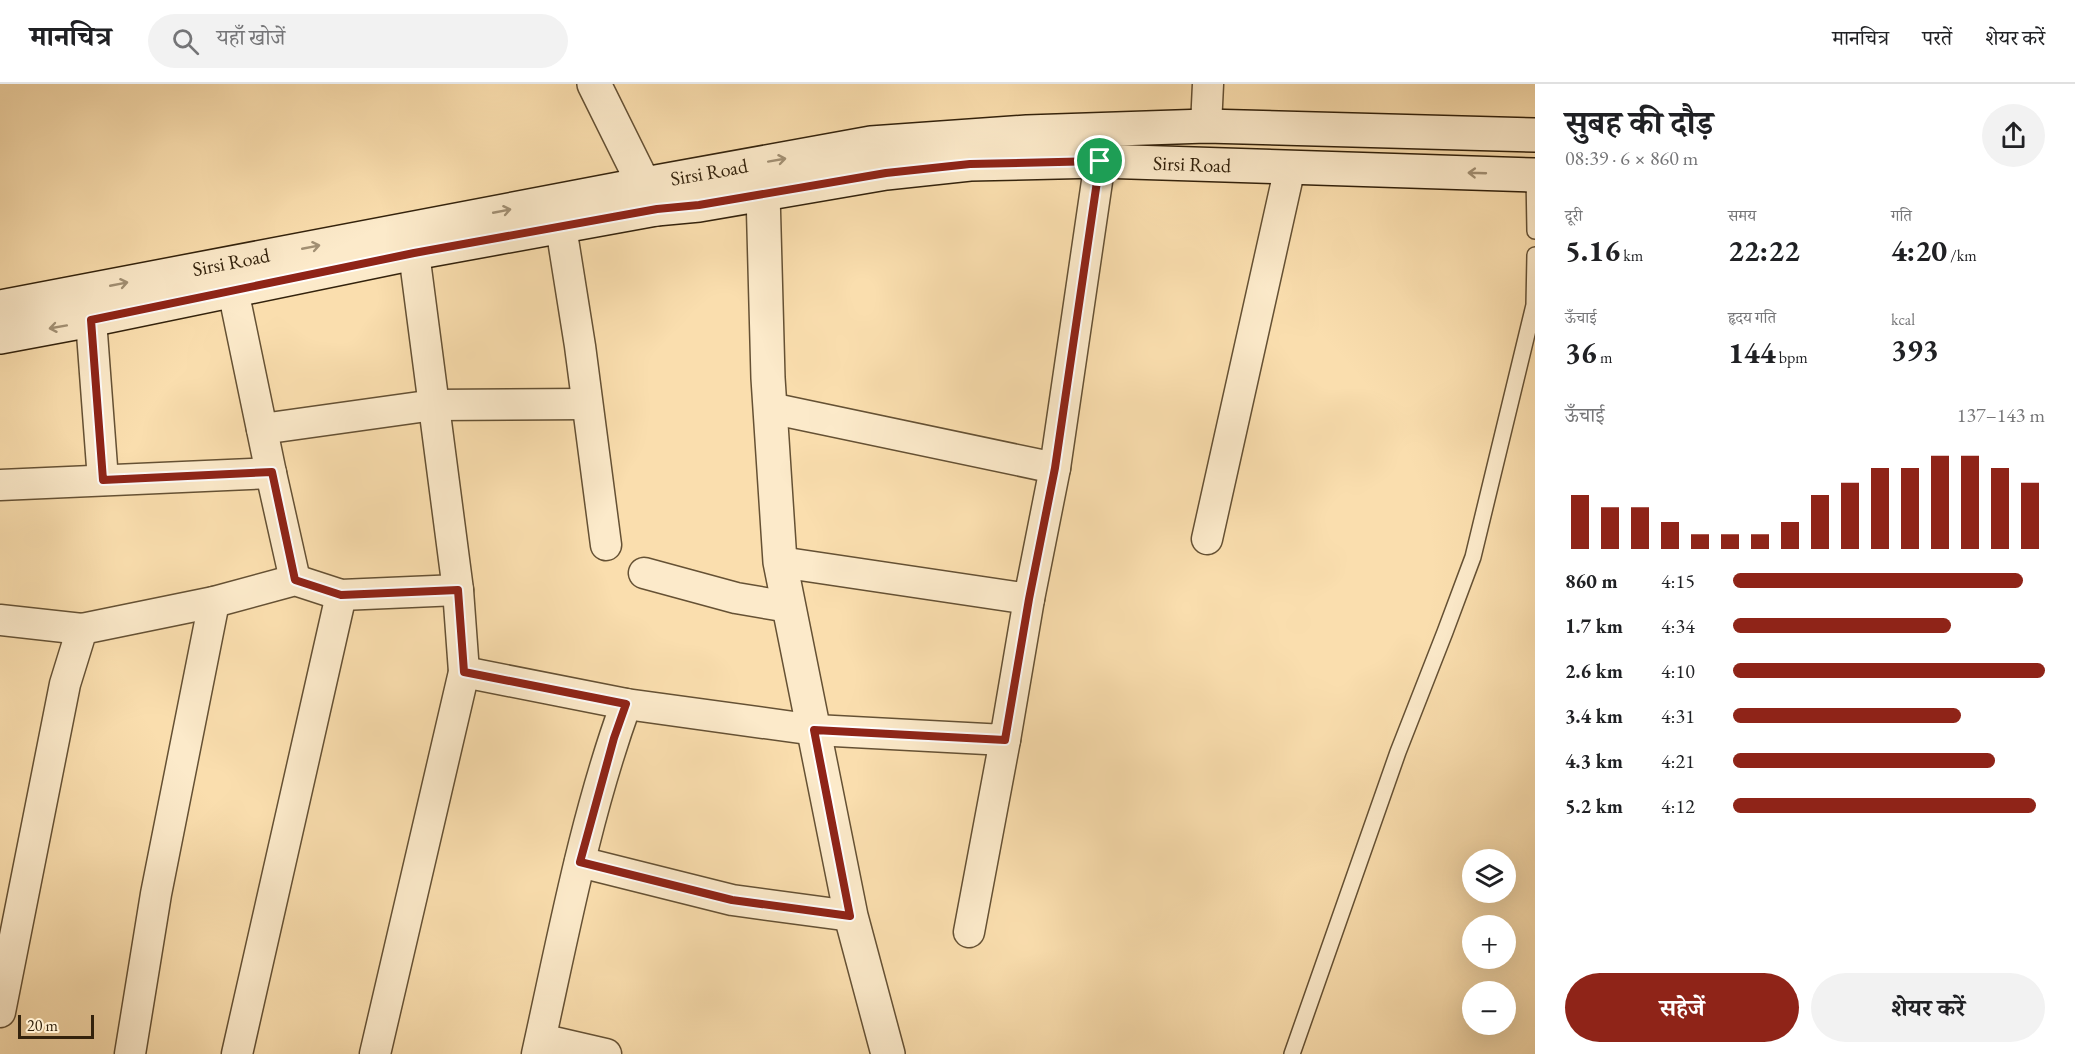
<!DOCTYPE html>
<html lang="hi">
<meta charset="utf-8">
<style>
body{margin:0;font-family:"EB Garamond","Noto Serif Devanagari",serif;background:#f2f2f2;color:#202124;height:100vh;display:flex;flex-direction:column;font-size:22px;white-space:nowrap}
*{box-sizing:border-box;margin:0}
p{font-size:20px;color:#757577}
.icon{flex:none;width:33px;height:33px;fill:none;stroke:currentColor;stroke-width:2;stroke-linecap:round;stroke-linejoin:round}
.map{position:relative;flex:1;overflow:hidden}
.drawer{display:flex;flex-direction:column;background:#fff;width:540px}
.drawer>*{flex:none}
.fabs{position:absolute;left:1462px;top:765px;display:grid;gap:12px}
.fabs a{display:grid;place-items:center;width:54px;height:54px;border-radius:50%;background:#fff;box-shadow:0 6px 24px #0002;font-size:30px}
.scale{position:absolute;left:18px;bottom:15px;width:76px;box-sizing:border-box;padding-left:6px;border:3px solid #33220c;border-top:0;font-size:16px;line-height:21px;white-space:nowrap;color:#33220c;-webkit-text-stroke:4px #fceaca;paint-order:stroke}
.pin{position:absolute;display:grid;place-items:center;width:51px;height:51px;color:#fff;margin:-26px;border:3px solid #fff;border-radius:50%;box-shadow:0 2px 6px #0007}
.round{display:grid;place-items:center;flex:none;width:63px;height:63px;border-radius:32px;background:#f2f2f2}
.summary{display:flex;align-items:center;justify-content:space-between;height:102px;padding:0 30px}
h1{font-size:33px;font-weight:700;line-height:45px}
.metrics{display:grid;grid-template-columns:repeat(3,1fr);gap:9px;height:102px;padding:6px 30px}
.metrics div{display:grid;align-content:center}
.metrics b{font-size:30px;font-weight:700}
.metrics small{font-size:16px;font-weight:400}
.metrics p{font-size:16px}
.chart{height:168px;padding:12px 30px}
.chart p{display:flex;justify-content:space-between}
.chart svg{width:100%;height:108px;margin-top:6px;stroke:#8f2418;stroke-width:6}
.cta{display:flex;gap:12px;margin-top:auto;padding:12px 30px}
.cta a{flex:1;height:69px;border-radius:36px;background:#8f2418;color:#fff;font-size:24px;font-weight:700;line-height:69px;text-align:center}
.cta a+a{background:#f2f2f2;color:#202124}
ul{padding:0 30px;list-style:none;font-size:20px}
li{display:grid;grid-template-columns:96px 72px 1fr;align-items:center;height:45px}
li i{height:15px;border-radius:8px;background:#8f2418}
header{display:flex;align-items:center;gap:36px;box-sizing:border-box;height:84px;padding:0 30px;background:#fff;border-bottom:2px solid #e0e0e0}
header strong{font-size:28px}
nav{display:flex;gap:33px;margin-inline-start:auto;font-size:21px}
.search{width:420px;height:54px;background:#f2f2f2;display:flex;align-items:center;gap:15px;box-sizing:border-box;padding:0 21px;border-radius:33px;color:#757577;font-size:22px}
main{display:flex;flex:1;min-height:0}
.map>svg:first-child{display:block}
</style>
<header>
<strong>मानचित्र</strong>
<div class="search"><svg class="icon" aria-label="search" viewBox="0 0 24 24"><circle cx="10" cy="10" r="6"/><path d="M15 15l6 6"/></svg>यहाँ खोजें</div>
<nav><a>मानचित्र</a><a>परतें</a><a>शेयर करें</a></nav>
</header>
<main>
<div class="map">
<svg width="1535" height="970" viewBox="0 0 1535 970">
<rect width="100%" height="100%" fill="#fadeae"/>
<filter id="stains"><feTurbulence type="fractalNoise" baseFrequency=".00333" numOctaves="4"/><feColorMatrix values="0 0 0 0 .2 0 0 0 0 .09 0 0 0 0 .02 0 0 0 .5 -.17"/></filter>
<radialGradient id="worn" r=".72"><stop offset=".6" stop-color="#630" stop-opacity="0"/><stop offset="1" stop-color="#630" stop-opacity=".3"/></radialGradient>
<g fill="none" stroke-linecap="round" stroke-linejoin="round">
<g stroke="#655134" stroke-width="18">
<g id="service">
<path d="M 1534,91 L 1535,147"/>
<path d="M 1292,970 L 1398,668 L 1445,548 L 1473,473 L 1534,221 L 1535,171"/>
</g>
</g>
<g stroke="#655134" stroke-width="33">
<g id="minor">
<path d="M 1206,42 L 1208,0"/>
<path d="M 561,143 L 580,262 L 606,461"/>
<path d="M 91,236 L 103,396"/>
<path d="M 770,324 L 1055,384"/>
<path d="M 262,345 L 434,321 L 586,320"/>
<path d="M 271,389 L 295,496"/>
<path d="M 0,401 L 271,389 L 233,206"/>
<path d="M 1207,455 L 1290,83"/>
<path d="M 780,478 L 1029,515"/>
<path d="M 644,489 L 736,514 L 789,523"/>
<path d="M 0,536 L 82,545"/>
<path d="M 464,588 L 626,620"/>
<path d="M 580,778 L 732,816 L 851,832"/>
<path d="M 969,848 L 1005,656"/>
<path d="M 0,928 L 65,600 L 82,545 L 214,518 L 295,496 L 341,511 L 458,506"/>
<path d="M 541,955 L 606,970"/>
<path d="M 130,970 L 156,810 L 214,518"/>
<path d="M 237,970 L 341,511"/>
<path d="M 375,970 L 464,588 L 458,506 L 414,169"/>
<path d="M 537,970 C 563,853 585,733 626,620 L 815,646 L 1005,656 L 1029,515 L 1055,384 L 1100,77"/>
</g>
</g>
<g stroke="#655134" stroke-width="36">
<g id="tertiary">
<path d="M 594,0 L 656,125"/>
<path d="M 763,109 L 768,294 L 780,478 L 851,832 L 888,970"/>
</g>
</g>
<g stroke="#33220c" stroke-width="36">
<g id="secondary">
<path d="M 0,223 L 645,100 L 871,59 L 1027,48 L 1206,42 L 1535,51"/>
<path d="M 0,253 L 75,239 L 414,169 L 656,125 L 699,121 L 886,89 L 970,80 L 1100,77 L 1535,91"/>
</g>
</g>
<use href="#service" stroke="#fceaca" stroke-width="15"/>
<use href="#minor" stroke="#fceaca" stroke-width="30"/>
<use href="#tertiary" stroke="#fceaca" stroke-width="33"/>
<use href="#secondary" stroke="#fceaca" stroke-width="33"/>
</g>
<defs><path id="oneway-shaft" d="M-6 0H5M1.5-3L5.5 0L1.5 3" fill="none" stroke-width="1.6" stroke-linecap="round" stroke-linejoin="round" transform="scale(1.5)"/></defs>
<g stroke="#a29074">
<use href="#oneway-shaft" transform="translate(777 76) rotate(-10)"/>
<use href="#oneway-shaft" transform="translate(1477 89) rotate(-178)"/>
<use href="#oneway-shaft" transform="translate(502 127) rotate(-11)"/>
<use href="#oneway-shaft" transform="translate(311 163) rotate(-11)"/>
<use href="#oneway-shaft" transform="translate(119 200) rotate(-11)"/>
<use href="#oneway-shaft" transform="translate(58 243) rotate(170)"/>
</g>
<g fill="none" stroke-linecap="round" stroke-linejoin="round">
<g stroke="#fff" stroke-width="12">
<path id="route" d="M 1100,77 L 1055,384 L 1029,515 L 1005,656 L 814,646 L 850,832 L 732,816 L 580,778 L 614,654 L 626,620 L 464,588 L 458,506 L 341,511 L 295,496 L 272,388 L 103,396 L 91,236 L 414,169 L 657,125 L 699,121 L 886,89 L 970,80 Z"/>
</g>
<use href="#route" stroke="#8f2418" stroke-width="8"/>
</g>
<g text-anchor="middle" stroke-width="5" stroke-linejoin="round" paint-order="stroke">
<g font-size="20" fill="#33220c" stroke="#fceaca">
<text transform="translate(1192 80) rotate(2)" y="7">Sirsi Road</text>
<text transform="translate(709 88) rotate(-10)" y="7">Sirsi Road</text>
<text transform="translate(231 178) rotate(-11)" y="7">Sirsi Road</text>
</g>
</g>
<rect width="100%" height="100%" filter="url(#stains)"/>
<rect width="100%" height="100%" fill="url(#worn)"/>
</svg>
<div class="fabs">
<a><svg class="icon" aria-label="layers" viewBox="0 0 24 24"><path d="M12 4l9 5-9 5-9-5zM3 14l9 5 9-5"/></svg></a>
<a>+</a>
<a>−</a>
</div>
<div class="scale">20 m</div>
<div class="pin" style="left:1100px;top:77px;background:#1e9e55"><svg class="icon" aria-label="arrive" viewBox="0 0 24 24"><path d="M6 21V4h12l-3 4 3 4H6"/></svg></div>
</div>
<section class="drawer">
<div class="summary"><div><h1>सुबह की दौड़</h1><p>08:39 · 6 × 860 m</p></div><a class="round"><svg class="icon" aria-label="share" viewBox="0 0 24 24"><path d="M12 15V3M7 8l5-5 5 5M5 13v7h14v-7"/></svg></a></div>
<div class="metrics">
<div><p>दूरी</p><b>5.16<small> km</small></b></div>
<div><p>समय</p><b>22:22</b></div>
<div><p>गति</p><b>4:20<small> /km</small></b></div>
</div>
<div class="metrics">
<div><p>ऊँचाई</p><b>36<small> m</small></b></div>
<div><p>हृदय गति</p><b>144<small> bpm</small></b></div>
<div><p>kcal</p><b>393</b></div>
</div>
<div class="chart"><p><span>ऊँचाई</span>137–143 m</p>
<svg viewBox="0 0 160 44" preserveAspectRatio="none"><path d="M5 44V22M15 44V27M25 44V27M35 44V33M45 44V38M55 44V38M65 44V38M75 44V33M85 44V22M95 44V17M105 44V11M115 44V11M125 44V6M135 44V6M145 44V11M155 44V17"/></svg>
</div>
<ul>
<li><b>860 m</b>4:15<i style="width:93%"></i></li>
<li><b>1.7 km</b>4:34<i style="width:70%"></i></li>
<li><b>2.6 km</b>4:10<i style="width:100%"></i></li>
<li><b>3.4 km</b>4:31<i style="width:73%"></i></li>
<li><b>4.3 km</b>4:21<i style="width:84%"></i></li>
<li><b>5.2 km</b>4:12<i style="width:97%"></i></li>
</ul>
<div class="cta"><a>सहेजें</a><a>शेयर करें</a></div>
</section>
</main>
